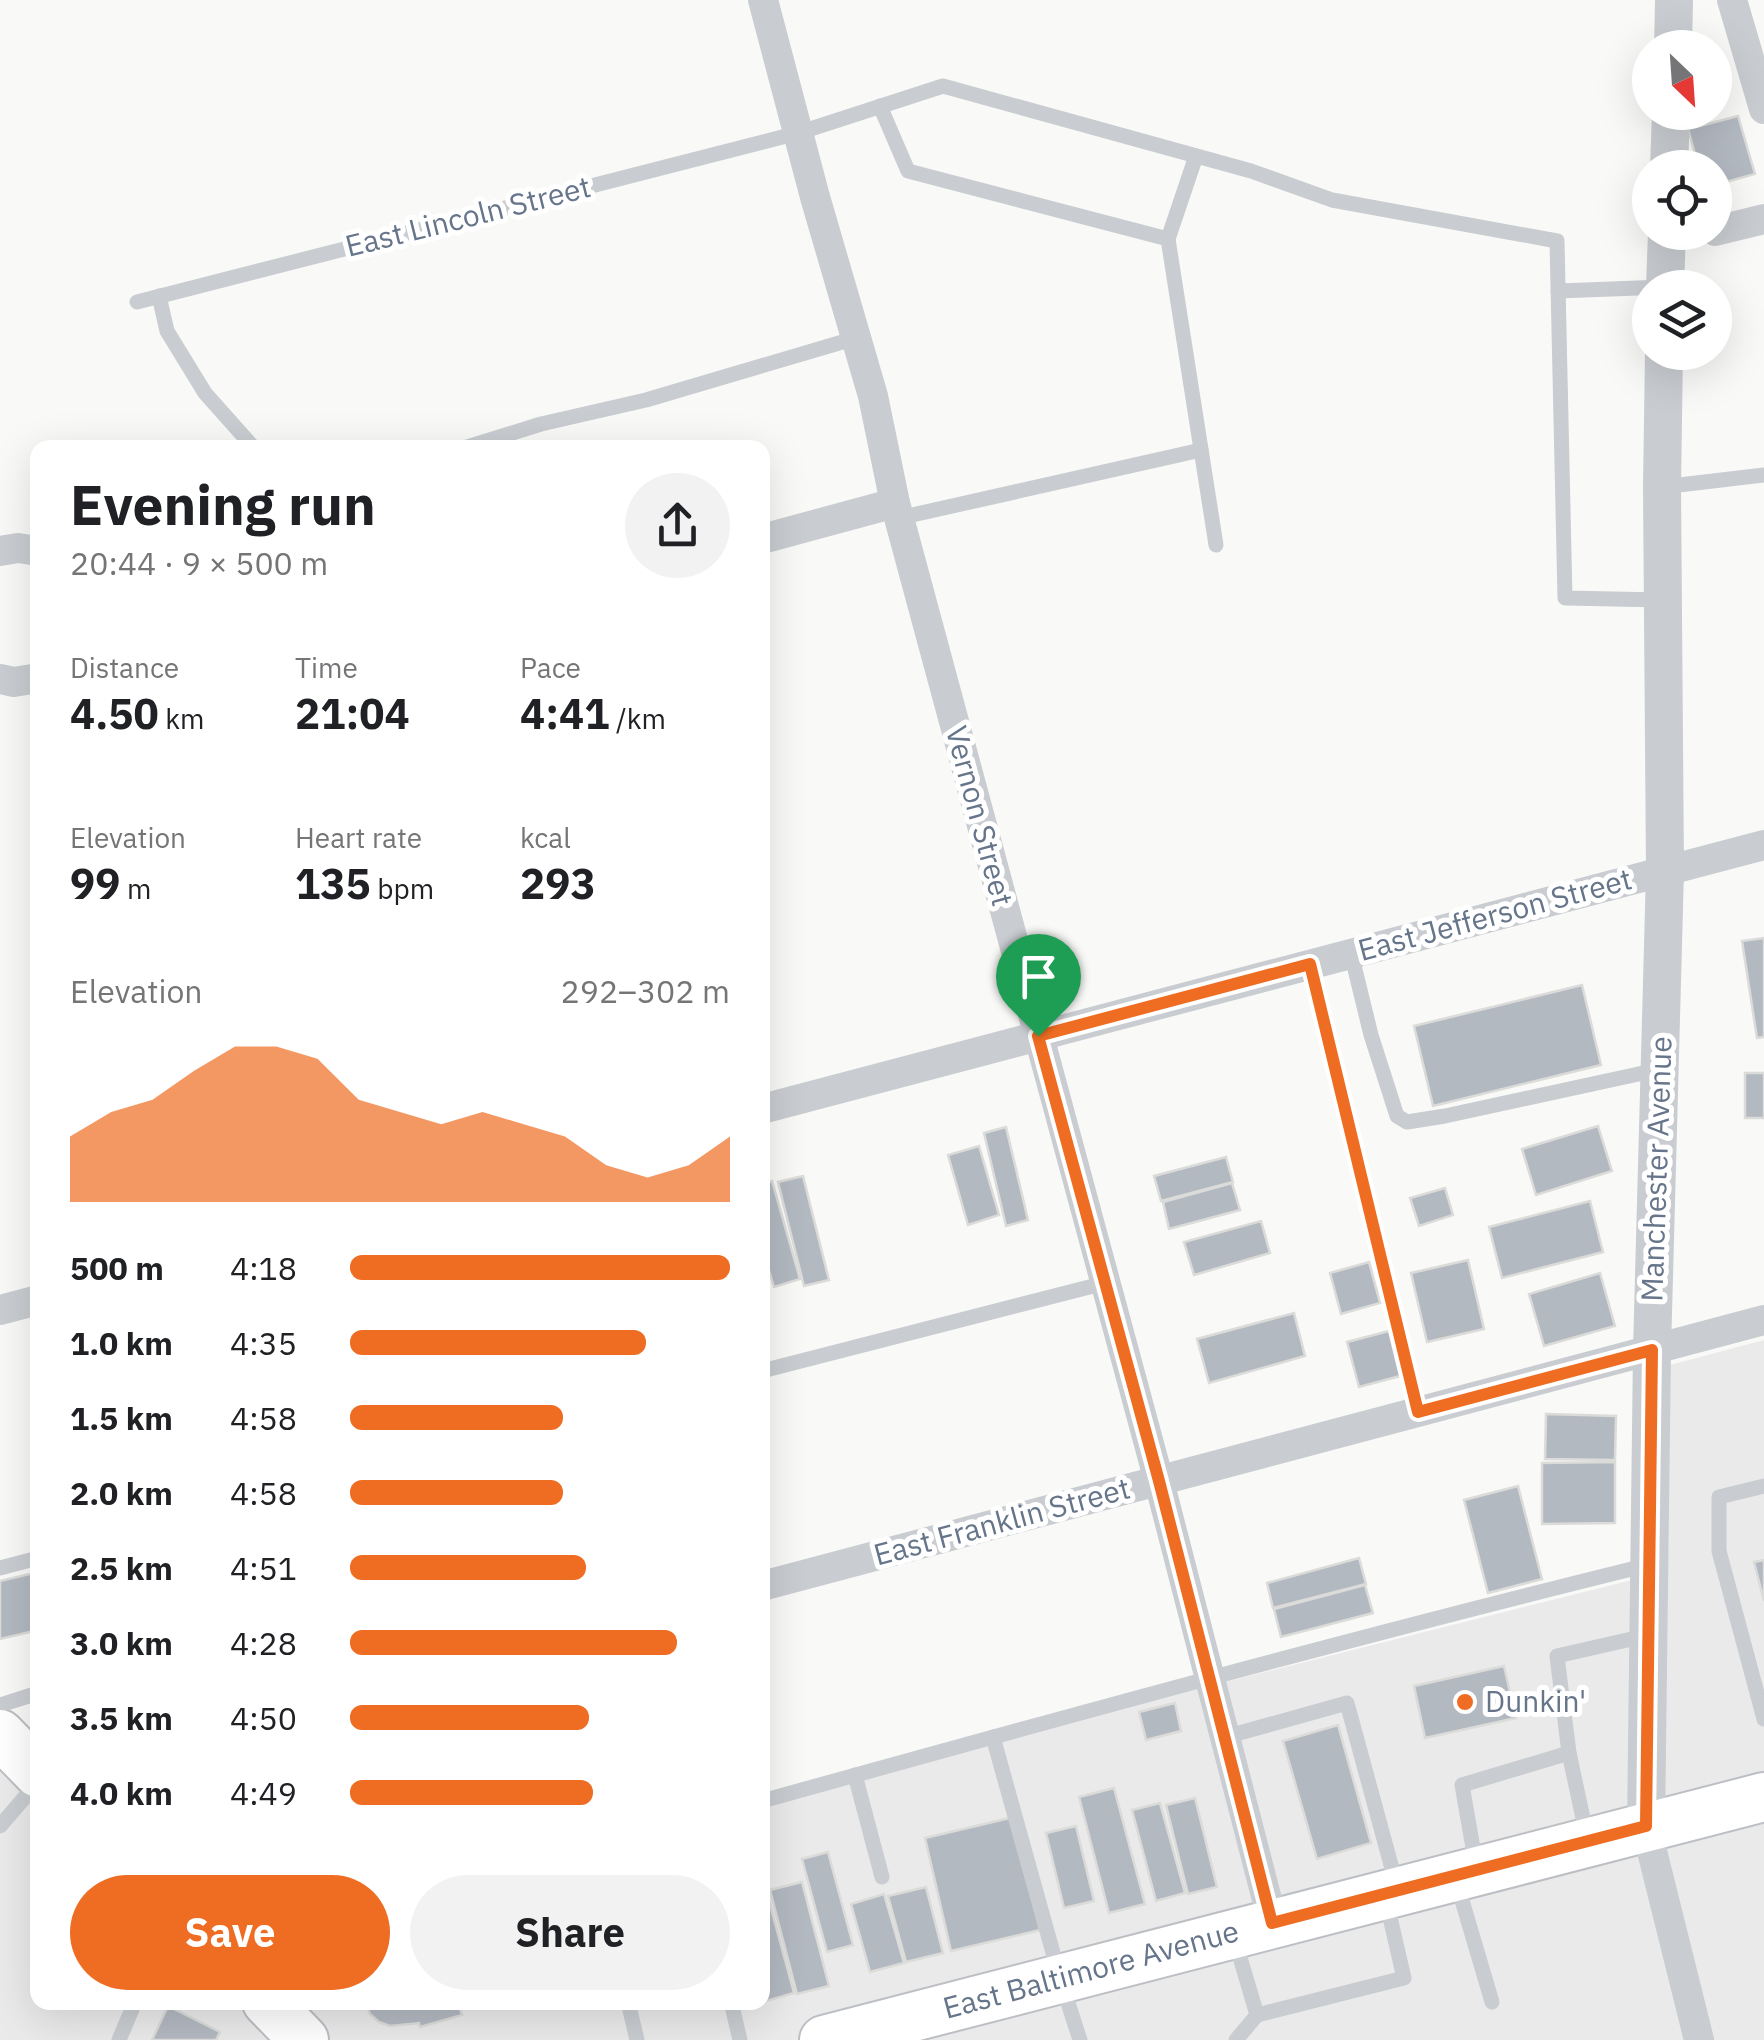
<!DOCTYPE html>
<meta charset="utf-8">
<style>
body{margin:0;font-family:"IBM Plex Sans",sans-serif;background:#f2f2f2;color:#202124;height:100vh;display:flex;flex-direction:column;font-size:38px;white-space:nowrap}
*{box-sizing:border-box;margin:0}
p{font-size:32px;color:#757577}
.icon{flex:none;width:55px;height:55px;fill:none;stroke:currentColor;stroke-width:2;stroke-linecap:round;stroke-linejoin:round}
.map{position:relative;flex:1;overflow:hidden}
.sheet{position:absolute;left:30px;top:440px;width:740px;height:1570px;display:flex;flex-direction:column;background:#fff;border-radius:20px;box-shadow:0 10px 40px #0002}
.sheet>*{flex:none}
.needle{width:65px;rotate:155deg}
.controls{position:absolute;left:1632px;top:30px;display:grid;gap:20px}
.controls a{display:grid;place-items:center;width:100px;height:100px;border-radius:50%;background:#fff;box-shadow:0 10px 40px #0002;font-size:50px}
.pin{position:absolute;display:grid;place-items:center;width:85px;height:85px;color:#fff;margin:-102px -42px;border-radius:50% 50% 50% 0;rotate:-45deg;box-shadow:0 0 10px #0007}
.pin .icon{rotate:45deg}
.round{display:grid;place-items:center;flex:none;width:105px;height:105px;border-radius:52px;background:#f2f2f2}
.overview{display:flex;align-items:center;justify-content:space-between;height:170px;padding:0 40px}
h1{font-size:55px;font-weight:700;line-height:75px}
.figures{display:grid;grid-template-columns:repeat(3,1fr);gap:15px;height:170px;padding:10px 40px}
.figures div{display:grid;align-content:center}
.figures b{font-size:42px;font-weight:700}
.figures small{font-size:28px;font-weight:400}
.figures p{font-size:28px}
.chart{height:280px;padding:20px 40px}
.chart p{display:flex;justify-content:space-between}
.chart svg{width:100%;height:180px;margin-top:10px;fill:#ef6d22;opacity:.7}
.cta{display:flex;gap:20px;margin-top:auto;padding:20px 40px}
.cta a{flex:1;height:115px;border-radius:60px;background:#ef6d22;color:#fff;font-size:40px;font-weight:700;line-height:115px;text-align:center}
.cta a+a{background:#f2f2f2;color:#202124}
ul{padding:0 40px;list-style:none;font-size:32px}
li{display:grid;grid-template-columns:160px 120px 1fr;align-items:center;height:75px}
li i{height:25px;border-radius:12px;background:#ef6d22}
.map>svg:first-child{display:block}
</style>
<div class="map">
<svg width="1764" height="2040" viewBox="0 0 1764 2040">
<rect width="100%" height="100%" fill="#f9faf7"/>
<path fill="#eaeaea" d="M 1764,1340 L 1764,2040 L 0,2040 L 0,1727 L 37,1759 L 38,2002 L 762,2002 L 763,1798 L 1668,1571 L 1670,1365 Z"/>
<g fill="#b3b9c1" stroke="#dbdbd9" stroke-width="2.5">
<path d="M 1738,116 L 1755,174 L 1715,185 L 1715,168 L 1699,168 L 1688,129 Z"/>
<path d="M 1764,938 L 1764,1037 L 1757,1038 L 1742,941 Z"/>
<path d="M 1582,985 L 1601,1065 L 1433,1106 L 1414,1026 Z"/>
<rect x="1745" y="1073" width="19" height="45"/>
<path d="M 1598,1126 L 1612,1171 L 1536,1195 L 1522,1149 Z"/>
<path d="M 1006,1127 L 1028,1220 L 1006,1226 L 984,1133 Z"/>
<path d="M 979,1146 L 999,1215 L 968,1225 L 948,1155 Z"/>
<path d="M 1226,1157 L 1233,1182 L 1161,1201 L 1154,1176 Z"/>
<path d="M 803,1176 L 829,1280 L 804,1286 L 778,1182 Z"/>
<path d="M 772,1181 L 800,1279 L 774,1287 L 762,1248 L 762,1184 Z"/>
<path d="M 1232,1183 L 1240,1210 L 1169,1229 L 1163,1202 Z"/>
<path d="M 1445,1188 L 1453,1215 L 1419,1226 L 1410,1198 Z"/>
<path d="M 1590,1201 L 1603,1252 L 1502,1278 L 1489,1227 Z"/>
<path d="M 1261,1221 L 1270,1253 L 1194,1275 L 1184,1242 Z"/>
<path d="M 1468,1260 L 1484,1329 L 1427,1342 L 1411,1273 Z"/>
<path d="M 1369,1262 L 1380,1303 L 1341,1314 L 1330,1273 Z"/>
<path d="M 1600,1273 L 1615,1326 L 1544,1346 L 1529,1294 Z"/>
<path d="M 1294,1313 L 1305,1356 L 1209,1383 L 1197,1339 Z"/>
<path d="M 1389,1331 L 1400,1376 L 1359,1387 L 1347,1342 Z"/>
<path d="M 1546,1414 L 1616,1416 L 1615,1460 L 1545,1459 Z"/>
<path d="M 1615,1462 L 1615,1523 L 1542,1524 L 1542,1463 Z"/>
<path d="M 1518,1486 L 1542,1579 L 1488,1593 L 1464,1500 Z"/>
<path d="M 1359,1558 L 1366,1584 L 1273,1608 L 1267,1583 Z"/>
<path d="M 1764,1560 L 1764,1601 L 1754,1562 Z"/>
<path d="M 38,1572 L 38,1630 L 0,1639 L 0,1581 Z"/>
<path d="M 1365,1585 L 1373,1613 L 1281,1637 L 1274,1609 Z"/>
<path d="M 1504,1666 L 1516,1718 L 1425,1738 L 1414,1686 Z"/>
<path d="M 1175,1703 L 1181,1731 L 1146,1740 L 1139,1712 Z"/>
<path d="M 1338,1725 L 1371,1843 L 1317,1859 L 1283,1741 Z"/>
<path d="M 1114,1788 L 1145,1904 L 1109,1913 L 1079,1797 Z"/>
<path d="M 1195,1798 L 1217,1887 L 1188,1894 L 1166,1805 Z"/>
<path d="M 1160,1803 L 1185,1893 L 1156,1901 L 1132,1810 Z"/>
<path d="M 1014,1817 L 1040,1930 L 951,1951 L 925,1838 Z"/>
<path d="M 1076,1826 L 1094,1901 L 1064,1908 L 1046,1833 Z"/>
<path d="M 828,1852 L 853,1945 L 827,1952 L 802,1859 Z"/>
<path d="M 802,1882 L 829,1986 L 797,1994 L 770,1890 Z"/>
<path d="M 926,1887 L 943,1953 L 906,1962 L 888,1896 Z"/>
<path d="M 766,1890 L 794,1993 L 763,2002 L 762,1891 Z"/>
<path d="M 884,1894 L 904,1963 L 870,1972 L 851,1904 Z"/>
<path d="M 365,2002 L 458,2002 L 462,2015 L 420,2027 L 419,2023 L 390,2026 L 379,2022 L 370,2014 Z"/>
<path d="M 168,2006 L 220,2032 L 216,2040 L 152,2040 Z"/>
</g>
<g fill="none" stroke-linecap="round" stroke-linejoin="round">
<g stroke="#bcbfc4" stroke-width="52">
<g id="primary">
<path d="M 0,1734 L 38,1773"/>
<path d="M 267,2002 L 304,2040"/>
<path d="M 824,2040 L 1764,1797"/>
</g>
</g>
<g stroke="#c9ccd0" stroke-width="15">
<path d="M 880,106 L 908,171 L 1168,239 L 1216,545"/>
<path d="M 1168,239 L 1196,156"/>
<path d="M 1558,291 L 1664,287"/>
<path d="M 159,296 L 167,331 L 205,393 L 254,448"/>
<path d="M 137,302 L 798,133 L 943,86 L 1251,171 L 1332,200 L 1557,241 L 1565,598 L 1662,600"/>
<path d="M 464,448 L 541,424 L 646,400 L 856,338"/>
<path d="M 1662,487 L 1764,475"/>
<path d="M 899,518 L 1201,450"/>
<path d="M 1351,953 L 1371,1035 L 1397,1116 L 1407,1122 L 1445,1116 L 1657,1070"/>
<path d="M 1310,965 L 1419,1412"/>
<path d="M 762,1371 L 1105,1283"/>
<path d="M 1764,1486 L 1719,1497 L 1719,1551 L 1764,1719"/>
<path d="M 0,1568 L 38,1558"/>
<path d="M 0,1705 L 38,1693"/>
<path d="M 993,1737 L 1060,1978 L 1080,2040"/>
<path d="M 1225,1737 L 1347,1703 L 1397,1887"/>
<path d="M 1569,1753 L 1587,1837"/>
<path d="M 855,1775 L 882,1877"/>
<path d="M 762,1801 C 1057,1719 1351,1638 1648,1565"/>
<path d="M 0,1826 L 38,1782"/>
<path d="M 1476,1865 L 1462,1785 L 1569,1753 L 1557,1656 L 1649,1635"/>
<path d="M 1456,1880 L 1492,2002"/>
<path d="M 1234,1937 L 1257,2015 L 1236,2040"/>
<path d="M 628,2002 L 637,2040"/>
<path d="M 731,2002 L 740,2040"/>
<path d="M 1257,2015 L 1404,1978 L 1386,1900"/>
<path d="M 119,2040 L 135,2002"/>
</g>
<g stroke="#c9ccd0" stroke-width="30">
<path d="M 763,0 L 815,197 L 873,396 L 895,503 L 1159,1481 L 1273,1923"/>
<path d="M 1732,0 L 1764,109"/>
<path d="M 1715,231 L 1764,219"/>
<path d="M 762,539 L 895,503"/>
<path d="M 0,551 L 18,548 L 38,551"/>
<path d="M 0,679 L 14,682 L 38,678"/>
<path d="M 762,1109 L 1764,845"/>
<path d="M 0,1310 L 38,1300"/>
<path d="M 762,1586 L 1764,1320"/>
<path d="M 1646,1827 L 1699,2040"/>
</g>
<g stroke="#c9ccd0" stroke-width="38">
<path d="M 1673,48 L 1674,0"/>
<path d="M 1669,168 L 1671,112"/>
<path d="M 1665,288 L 1667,232"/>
<path d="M 1646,1827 L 1652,1350 L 1665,871 L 1662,487 L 1664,352"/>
</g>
<use href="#primary" stroke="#fff" stroke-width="48"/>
</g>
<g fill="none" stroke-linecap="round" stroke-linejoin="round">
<g stroke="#fff" stroke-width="20">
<path id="route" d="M 1310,964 L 1418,1412 L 1652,1350 L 1646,1826 L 1272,1923 L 1159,1481 L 1038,1036 Z"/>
</g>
<use href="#route" stroke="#ef6d22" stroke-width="12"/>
</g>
<circle fill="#ef6d22" stroke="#fff" stroke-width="4" cx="1465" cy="1702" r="10"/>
<g text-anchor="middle" stroke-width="10" stroke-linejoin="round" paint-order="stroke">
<g font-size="30" fill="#66758a" stroke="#fff">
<text transform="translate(468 217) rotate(-14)" y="10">East Lincoln Street</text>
<text transform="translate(979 816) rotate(75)" y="10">Vernon Street</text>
<text transform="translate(1495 915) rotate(-15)" y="10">East Jefferson Street</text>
<text transform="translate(1657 1169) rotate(-88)" y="10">Manchester Avenue</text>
<text transform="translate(1002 1522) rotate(-15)" y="10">East Franklin Street</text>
<text transform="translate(1091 1970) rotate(-15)" y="10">East Baltimore Avenue</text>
</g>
<g font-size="30" fill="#66758a" stroke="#fff" text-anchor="start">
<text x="1485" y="1712">Dunkin'</text>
</g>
</g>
</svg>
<div class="controls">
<a><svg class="needle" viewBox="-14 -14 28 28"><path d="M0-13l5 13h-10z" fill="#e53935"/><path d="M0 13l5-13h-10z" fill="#757577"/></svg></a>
<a><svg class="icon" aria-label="locate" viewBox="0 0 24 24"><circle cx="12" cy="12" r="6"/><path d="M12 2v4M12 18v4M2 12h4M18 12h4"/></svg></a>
<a><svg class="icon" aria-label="layers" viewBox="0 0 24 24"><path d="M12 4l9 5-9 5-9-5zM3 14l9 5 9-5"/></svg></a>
</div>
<div class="pin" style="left:1038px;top:1036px;background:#1e9e55"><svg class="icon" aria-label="arrive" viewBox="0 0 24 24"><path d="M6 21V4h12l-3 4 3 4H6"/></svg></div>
<section class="sheet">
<div class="overview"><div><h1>Evening run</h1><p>20:44 · 9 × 500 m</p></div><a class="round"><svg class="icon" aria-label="share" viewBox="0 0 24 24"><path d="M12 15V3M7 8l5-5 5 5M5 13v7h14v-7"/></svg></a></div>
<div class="figures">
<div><p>Distance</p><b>4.50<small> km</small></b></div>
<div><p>Time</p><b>21:04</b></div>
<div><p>Pace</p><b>4:41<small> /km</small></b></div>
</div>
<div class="figures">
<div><p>Elevation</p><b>99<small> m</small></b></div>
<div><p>Heart rate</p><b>135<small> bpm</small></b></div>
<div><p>kcal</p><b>293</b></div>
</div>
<div class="chart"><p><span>Elevation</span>292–302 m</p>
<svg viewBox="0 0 160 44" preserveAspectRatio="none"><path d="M0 44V28L10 22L20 19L30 12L40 6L50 6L60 9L70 19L80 22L90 25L100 22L110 25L120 28L130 35L140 38L150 35L160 28V44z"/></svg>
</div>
<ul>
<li><b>500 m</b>4:18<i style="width:100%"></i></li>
<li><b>1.0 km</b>4:35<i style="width:78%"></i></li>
<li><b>1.5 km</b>4:58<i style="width:56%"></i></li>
<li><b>2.0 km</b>4:58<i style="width:56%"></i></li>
<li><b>2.5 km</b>4:51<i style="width:62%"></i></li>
<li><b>3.0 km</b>4:28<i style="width:86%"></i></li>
<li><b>3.5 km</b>4:50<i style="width:63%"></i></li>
<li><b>4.0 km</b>4:49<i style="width:64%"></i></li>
</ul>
<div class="cta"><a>Save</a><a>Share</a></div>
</section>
</div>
